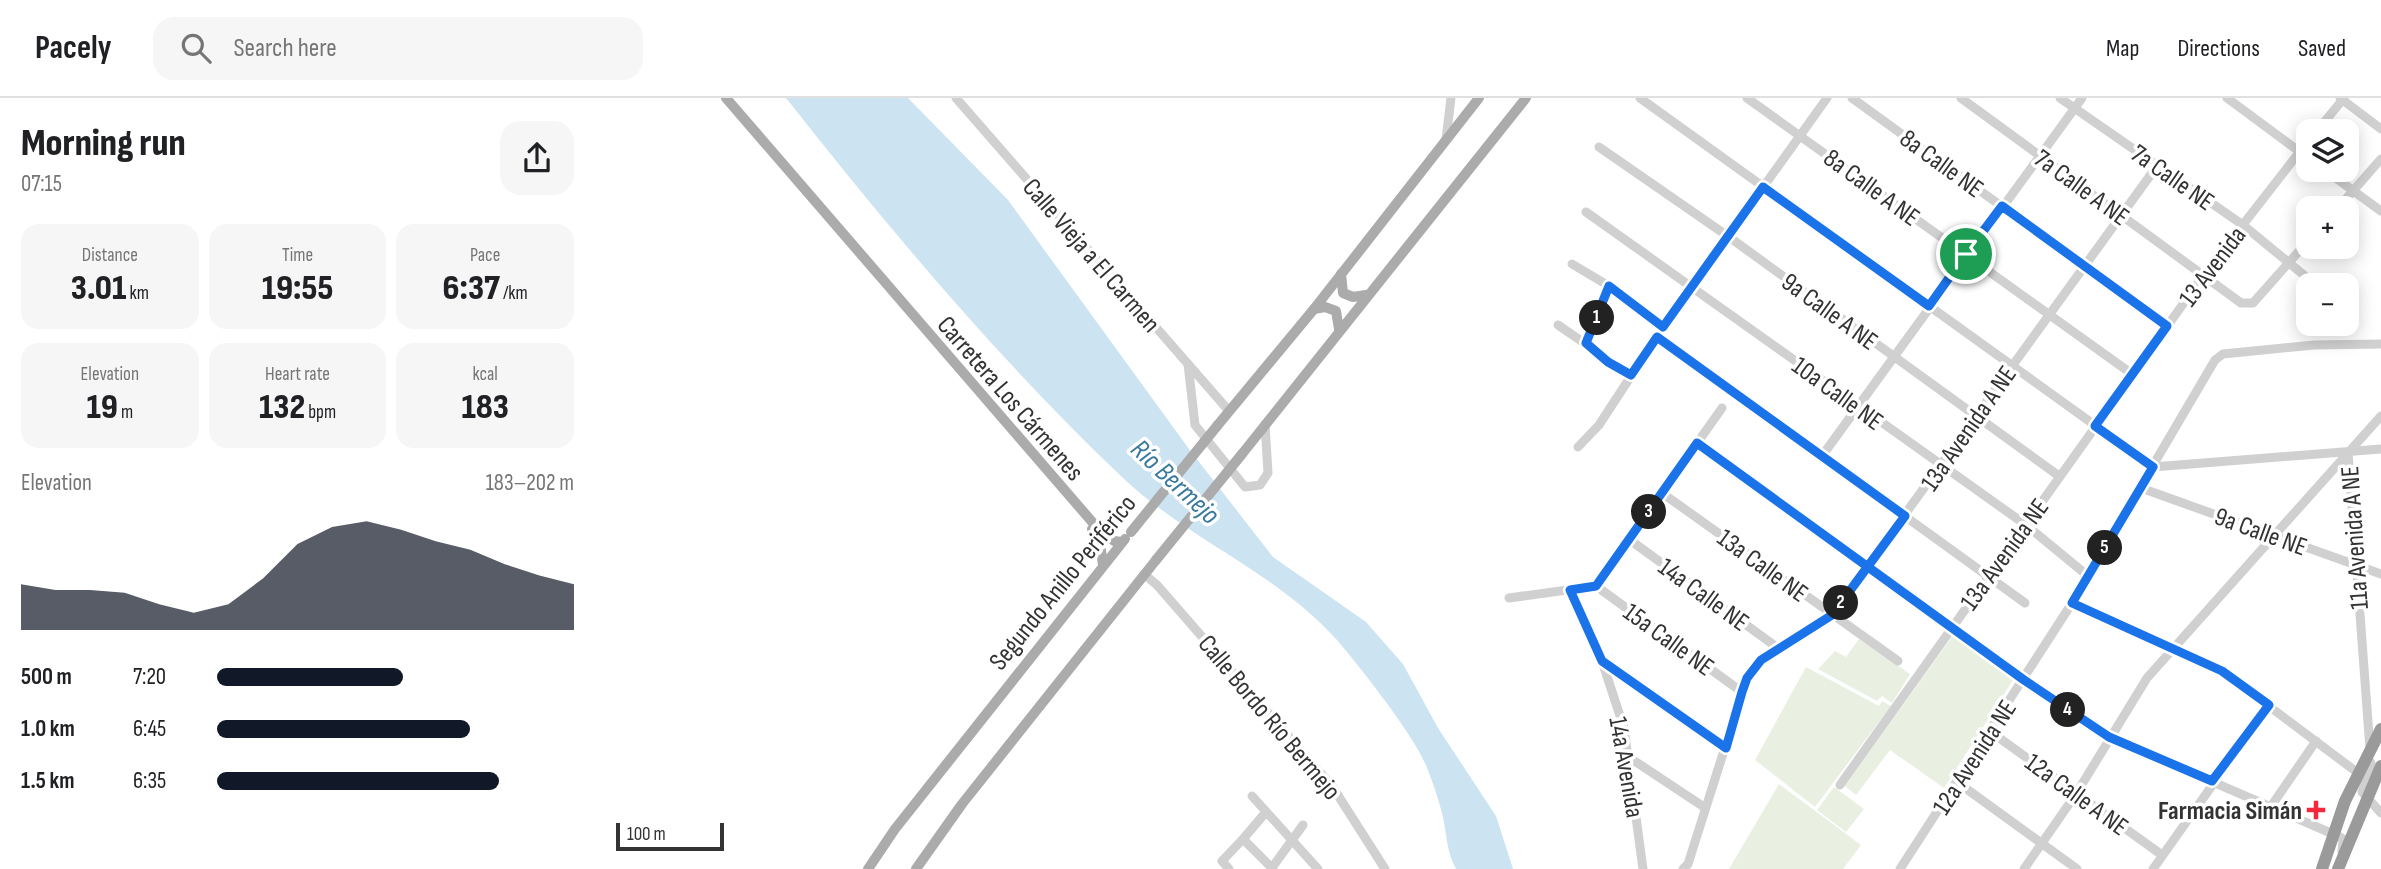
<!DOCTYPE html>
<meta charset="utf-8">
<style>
body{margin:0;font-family:"Sofia Sans Condensed",sans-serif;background:#f6f6f6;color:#202124;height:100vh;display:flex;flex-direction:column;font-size:26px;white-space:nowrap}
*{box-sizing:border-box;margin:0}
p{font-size:23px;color:#757577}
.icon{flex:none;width:38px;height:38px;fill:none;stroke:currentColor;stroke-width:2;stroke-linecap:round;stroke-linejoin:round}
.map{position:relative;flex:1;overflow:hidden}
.drawer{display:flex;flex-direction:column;background:#fff;width:595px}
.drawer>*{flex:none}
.tools{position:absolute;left:1701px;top:21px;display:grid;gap:14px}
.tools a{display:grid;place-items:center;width:63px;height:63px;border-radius:14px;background:#fff;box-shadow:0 4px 18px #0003;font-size:35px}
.scale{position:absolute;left:21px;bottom:18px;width:108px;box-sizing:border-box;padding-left:7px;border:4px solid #333;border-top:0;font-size:19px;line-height:24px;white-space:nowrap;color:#333;-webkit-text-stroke:5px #fff;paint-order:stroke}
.pin{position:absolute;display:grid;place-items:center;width:60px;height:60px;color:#fff;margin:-30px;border:4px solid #fff;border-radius:50%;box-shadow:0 2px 7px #0007}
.km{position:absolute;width:35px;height:35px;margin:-18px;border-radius:50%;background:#222;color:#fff;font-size:19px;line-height:35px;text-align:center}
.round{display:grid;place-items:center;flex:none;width:74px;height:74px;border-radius:21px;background:#f6f6f6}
.summary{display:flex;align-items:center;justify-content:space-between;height:119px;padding:0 21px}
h1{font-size:38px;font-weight:800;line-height:52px}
.metrics{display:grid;grid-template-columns:repeat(3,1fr);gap:10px;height:119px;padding:7px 21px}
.metrics div{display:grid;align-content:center;border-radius:18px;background:#f6f6f6;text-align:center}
.metrics b{font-size:35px;font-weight:800}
.metrics small{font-size:19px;font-weight:400}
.metrics p{font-size:19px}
.chart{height:196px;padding:14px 21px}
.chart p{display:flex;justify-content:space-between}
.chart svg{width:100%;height:126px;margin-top:7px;fill:#111827;opacity:.7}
ul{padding:0 21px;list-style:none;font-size:23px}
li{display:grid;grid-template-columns:112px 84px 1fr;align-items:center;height:52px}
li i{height:18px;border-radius:9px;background:#111827}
header{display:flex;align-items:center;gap:42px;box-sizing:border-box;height:98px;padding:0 35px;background:#fff;border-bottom:2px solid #e0e0e0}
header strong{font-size:33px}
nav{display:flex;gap:38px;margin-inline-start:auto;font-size:24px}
.search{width:490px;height:63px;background:#f6f6f6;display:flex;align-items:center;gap:18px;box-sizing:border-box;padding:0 24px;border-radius:21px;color:#757577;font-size:26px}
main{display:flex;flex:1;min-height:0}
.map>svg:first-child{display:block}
</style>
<header>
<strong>Pacely</strong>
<div class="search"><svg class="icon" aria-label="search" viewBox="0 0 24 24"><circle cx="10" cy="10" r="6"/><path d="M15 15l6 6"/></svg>Search here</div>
<nav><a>Map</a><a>Directions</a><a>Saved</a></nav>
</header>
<main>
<section class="drawer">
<div class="summary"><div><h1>Morning run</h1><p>07:15</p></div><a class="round"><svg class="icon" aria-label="share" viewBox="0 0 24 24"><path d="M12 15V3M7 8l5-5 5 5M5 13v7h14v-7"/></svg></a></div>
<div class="metrics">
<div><p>Distance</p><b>3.01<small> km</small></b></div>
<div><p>Time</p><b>19:55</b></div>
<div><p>Pace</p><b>6:37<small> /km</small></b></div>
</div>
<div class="metrics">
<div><p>Elevation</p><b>19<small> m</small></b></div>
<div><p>Heart rate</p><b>132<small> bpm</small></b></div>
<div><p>kcal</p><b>183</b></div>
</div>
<div class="chart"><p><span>Elevation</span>183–202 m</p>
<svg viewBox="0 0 160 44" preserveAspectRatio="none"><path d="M0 44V28L10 30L20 30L30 31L40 35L50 38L60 35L70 26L80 14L90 8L100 6L110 9L120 13L130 16L140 21L150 25L160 28V44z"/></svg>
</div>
<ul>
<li><b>500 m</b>7:20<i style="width:52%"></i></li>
<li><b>1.0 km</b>6:45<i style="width:71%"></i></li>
<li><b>1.5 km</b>6:35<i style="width:79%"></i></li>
</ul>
</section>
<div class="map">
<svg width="1786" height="771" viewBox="0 0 1786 771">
<rect width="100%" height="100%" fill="#fff"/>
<g fill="#e9f0e1">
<path d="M 1359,536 L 1418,582 L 1349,690 L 1295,652 L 1261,697 L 1250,688 Z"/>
<path d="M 1264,541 L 1315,576 L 1297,605 L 1287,598 L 1282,603 L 1223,571 L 1240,553 L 1251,559 Z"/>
<path d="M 1211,569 L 1284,608 L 1287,603 L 1296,608 L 1220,709 L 1160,662 Z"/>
<path d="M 1184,686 L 1266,747 L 1248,771 L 1134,771 Z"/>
<path d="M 1239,689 L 1269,711 L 1251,734 L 1222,712 Z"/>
</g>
<path fill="#cce3f1" d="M 191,0 L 313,0 L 413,102 L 594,351 L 678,459 L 771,524 L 808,566 L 843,630 L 901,718 L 918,771 L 861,771 C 851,753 852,735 847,715 C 843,700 838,685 832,670 C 822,641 763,566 741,541 C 681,474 592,441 527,379 C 405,263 295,132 191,0 Z"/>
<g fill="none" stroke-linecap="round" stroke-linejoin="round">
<g stroke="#d0d0d0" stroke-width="9">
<path d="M 361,0 L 634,313"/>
<path d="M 1045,0 L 1558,369 L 1786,351"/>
<path d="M 1152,0 L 1537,276"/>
<path d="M 1257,0 L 1572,228"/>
<path d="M 1366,0 L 1646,205 L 1658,205 L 1713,143"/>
<path d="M 1465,0 L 1648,127 L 1721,187"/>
<path d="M 1632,0 L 1713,60"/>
<path d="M 1745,0 L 1786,31"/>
<path d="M 1722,33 L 1749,0"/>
<path d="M 851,41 L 856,0"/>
<path d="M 1004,49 L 1134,139 L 1464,378"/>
<path d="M 1730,72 L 1786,113"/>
<path d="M 1743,110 L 1786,61"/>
<path d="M 991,114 L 1431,427 L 1493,478"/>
<path d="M 977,166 L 1014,188 L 1068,229"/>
<path d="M 963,227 L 1036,277"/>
<path d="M 1062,239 L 1430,505"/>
<path d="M 991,245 L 1014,188"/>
<path d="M 593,266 L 600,327 L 650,389 L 665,387 L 673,375 L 670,326"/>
<path d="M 1102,345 L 1429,582 L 1514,639 L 1745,739 L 1748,741 L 1747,754"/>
<path d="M 983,349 L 1004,327 L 1068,229 L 1232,0"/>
<path d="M 1753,354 L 1775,651"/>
<path d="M 1227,358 L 1487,0"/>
<path d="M 1546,390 L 1786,476"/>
<path d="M 1067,395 L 1303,563"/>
<path d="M 1035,442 L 1183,550"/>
<path d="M 549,476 L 562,487 L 737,688 L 790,771"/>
<path d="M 1001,488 L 1147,594"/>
<path d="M 975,492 L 1007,563 L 1029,630 L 1048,771"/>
<path d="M 914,500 L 1001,488 L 1127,310"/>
<path d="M 1477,505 L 1627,573 L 1763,675"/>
<path d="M 1007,563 L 1131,650"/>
<path d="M 1396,634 L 1567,757"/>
<path d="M 1771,658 L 1776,665 L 1767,694 L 1786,715"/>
<path d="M 1035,660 L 1109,709"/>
<path d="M 1362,684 L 1482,771"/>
<path d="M 1245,687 L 1608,178 L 1713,43"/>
<path d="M 657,698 L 723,771"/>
<path d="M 1677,707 L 1721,643"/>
<path d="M 648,741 L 671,714"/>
<path d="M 634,771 L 627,763 L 648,741 L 678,771"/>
<path d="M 676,771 L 708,727"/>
<path d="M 1088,771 L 1093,766 L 1152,580 L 1166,562 L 1237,517 L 1562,68"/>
<path d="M 1305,771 L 1477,505 L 1620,262 L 1628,256 L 1719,247 L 1786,246"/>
<path d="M 1429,771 L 1481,696 L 1552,580 L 1786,318"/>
<path d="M 1558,771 L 1674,607"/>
</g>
<g stroke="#ababab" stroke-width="10">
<path d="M 131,0 L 505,433 L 519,443 L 527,444"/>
<path d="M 746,176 L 748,195 L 758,199 L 771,197"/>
<path d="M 719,211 L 730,209 L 741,213 L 744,231"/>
<path d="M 622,328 L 719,211 L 884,0"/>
<path d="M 647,356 L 931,0"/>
<path d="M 497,431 L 505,445 L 508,467"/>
<path d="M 273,771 L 300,731 L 530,441"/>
<path d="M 321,771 L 367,706 L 561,462"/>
</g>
<g stroke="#9a9a9a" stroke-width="12">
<path d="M 1727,771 L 1750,703 L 1786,631"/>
<path d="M 1743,771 L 1786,668"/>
</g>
<g stroke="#ababab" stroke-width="10">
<path d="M 536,434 L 622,328"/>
<path d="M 561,462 L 647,356"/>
</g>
</g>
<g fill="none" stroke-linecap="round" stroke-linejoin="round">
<g stroke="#fff" stroke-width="14">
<path id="route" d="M 1371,156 L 1334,208 L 1168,89 L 1068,229 L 1014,188 L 991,245 L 1013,264 L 1036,277 L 1062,239 L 1310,418 L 1237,517 L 1166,562 L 1152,580 L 1147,594 L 1131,650 L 1007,563 L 975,492 L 1001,488 L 1102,345 L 1429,582 L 1514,639 L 1617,683 L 1674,607 L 1627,573 L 1477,505 L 1558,369 L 1500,328 L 1572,228 L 1407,108 L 1371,156"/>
</g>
<use href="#route" stroke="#1a73e8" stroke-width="9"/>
</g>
<path fill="#f6283d" stroke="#fff" stroke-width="2.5" d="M1717.5 701.5h7v7h7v7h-7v7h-7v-7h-7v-7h7z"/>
<g text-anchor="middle" stroke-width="7" stroke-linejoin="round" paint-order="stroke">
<g font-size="26" fill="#333" stroke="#fff">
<text transform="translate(1347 65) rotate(36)" y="9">8a Calle NE</text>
<text transform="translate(1578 79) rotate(35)" y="9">7a Calle NE</text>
<text transform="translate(1277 89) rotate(36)" y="9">8a Calle A NE</text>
<text transform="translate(1487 89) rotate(36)" y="9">7a Calle A NE</text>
<text transform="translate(497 157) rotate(49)" y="9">Calle Vieja a El Carmen</text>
<text transform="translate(1617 168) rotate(-53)" y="9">13 Avenida</text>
<text transform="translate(1235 213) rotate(36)" y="9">9a Calle A NE</text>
<text transform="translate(1243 295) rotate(36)" y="9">10a Calle NE</text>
<text transform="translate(416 300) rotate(49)" y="9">Carretera Los Cármenes</text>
<text transform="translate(1373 330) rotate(-55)" y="9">13a Avenida A NE</text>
<text transform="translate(1666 433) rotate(20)" y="9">9a Calle NE</text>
<text transform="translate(1759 440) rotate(-94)" y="9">11a Avenida A NE</text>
<text transform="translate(1409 456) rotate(-54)" y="9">13a Avenida NE</text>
<text transform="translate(1168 467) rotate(36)" y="9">13a Calle NE</text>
<text transform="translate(467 484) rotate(-51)" y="9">Segundo Anillo Periférico</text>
<text transform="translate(1109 496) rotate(36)" y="9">14a Calle NE</text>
<text transform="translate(1074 541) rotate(36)" y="9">15a Calle NE</text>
<text transform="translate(675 619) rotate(50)" y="9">Calle Bordo Río Bermejo</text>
<text transform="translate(1379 659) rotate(-57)" y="9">12a Avenida NE</text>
<text transform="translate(1032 669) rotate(80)" y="9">14a Avenida</text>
<text transform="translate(1482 696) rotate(36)" y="9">12a Calle A NE</text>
</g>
<g font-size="26" font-weight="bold" fill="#333" stroke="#fff" text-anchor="end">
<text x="1707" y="721">Farmacia Simán</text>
</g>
<g font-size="28" font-style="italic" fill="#37799f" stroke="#fff">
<text transform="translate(581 383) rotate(43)" y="10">Río Bermejo</text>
</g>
</g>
</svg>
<div class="tools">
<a><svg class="icon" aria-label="layers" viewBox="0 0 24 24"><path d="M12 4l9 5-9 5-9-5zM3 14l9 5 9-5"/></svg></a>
<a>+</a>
<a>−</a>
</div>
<div class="scale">100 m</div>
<div class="pin" style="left:1371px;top:156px;background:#1e9e55"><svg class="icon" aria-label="arrive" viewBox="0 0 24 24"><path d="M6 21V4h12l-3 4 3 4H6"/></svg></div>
<b class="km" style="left:1002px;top:220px">1</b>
<b class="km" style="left:1246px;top:505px">2</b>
<b class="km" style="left:1054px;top:414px">3</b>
<b class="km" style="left:1473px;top:612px">4</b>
<b class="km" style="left:1510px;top:450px">5</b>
</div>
</main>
